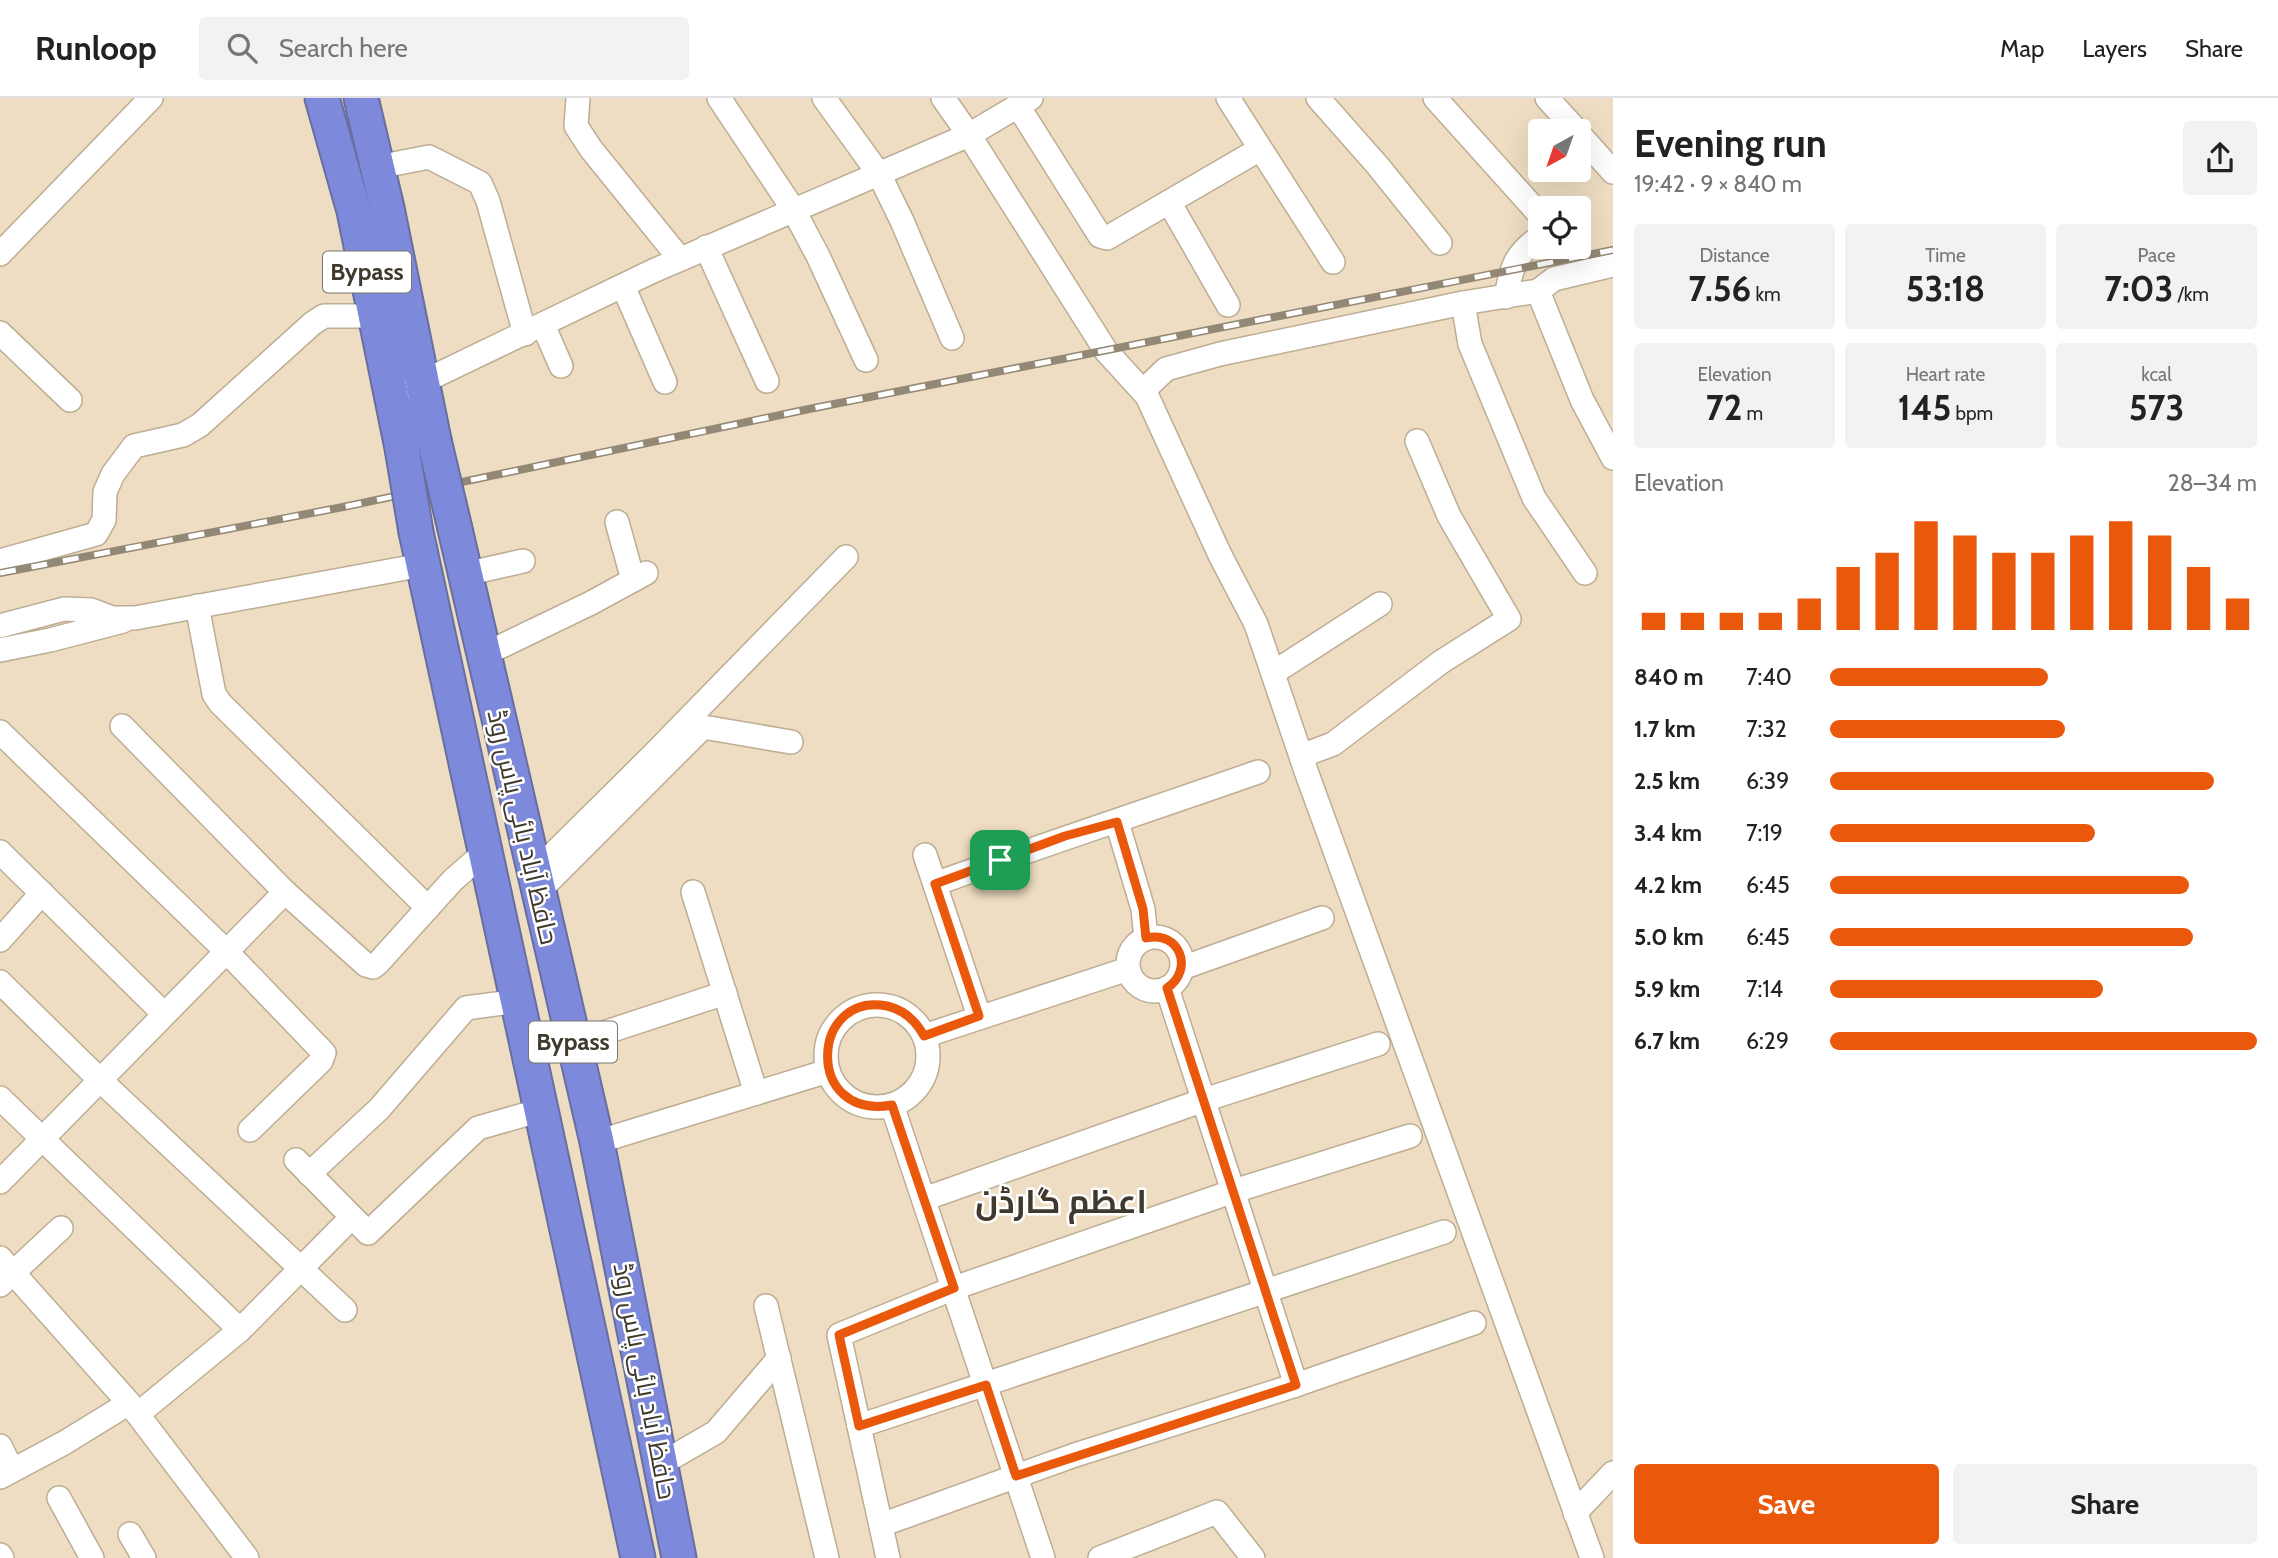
<!DOCTYPE html>
<meta charset="utf-8">
<style>
body{margin:0;font-family:Cabin,Cairo,sans-serif;background:#f2f2f2;color:#222;height:100vh;display:flex;flex-direction:column;font-size:26px;white-space:nowrap}
*{box-sizing:border-box;margin:0}
p{font-size:23px;color:#767676}
.icon{flex:none;width:38px;height:38px;fill:none;stroke:currentColor;stroke-width:2;stroke-linecap:round;stroke-linejoin:round}
.map{position:relative;flex:1;overflow:hidden}
.drawer{display:flex;flex-direction:column;background:#fff;width:665px}
.drawer>*{flex:none}
.needle{width:46px;rotate:220deg}
.controls{position:absolute;left:1528px;top:21px;display:grid;gap:14px}
.controls a{display:grid;place-items:center;width:63px;height:63px;border-radius:7px;background:#fff;box-shadow:0 7px 28px #0002;font-size:35px}
.pin{position:absolute;display:grid;place-items:center;width:60px;height:60px;color:#fff;margin:-30px;border-radius:14px;box-shadow:0 4px 10px #0006}
.round{display:grid;place-items:center;flex:none;width:74px;height:74px;border-radius:7px;background:#f2f2f2}
.overview{display:flex;align-items:center;justify-content:space-between;height:119px;padding:0 21px}
h1{font-size:38px;font-weight:700;line-height:52px}
.stats{display:grid;grid-template-columns:repeat(3,1fr);gap:10px;height:119px;padding:7px 21px}
.stats div{display:grid;align-content:center;border-radius:7px;background:#f2f2f2;text-align:center}
.stats b{font-size:35px;font-weight:700}
.stats small{font-size:19px;font-weight:400}
.stats p{font-size:19px}
.chart{height:196px;padding:14px 21px}
.chart p{display:flex;justify-content:space-between}
.chart svg{width:100%;height:126px;margin-top:7px;stroke:#ea580c;stroke-width:6}
.primary-button{display:flex;gap:14px;margin-top:auto;padding:14px 21px}
.primary-button a{flex:1;height:80px;border-radius:7px;background:#ea580c;color:#fff;font-size:28px;font-weight:700;line-height:80px;text-align:center}
.primary-button a+a{background:#f2f2f2;color:#222}
ul{padding:0 21px;list-style:none;font-size:23px}
li{display:grid;grid-template-columns:112px 84px 1fr;align-items:center;height:52px}
li i{height:18px;border-radius:9px;background:#ea580c}
header{display:flex;align-items:center;gap:42px;box-sizing:border-box;height:98px;padding:0 35px;background:#fff;border-bottom:2px solid #e0e0e0}
header strong{font-size:33px}
nav{display:flex;gap:38px;margin-inline-start:auto;font-size:24px}
.search{width:490px;height:63px;background:#f2f2f2;display:flex;align-items:center;gap:18px;box-sizing:border-box;padding:0 24px;border-radius:7px;color:#767676;font-size:26px}
main{display:flex;flex:1;min-height:0}
.map>svg:first-child{display:block}
</style>
<header>
<strong>Runloop</strong>
<div class="search"><svg class="icon" aria-label="search" viewBox="0 0 24 24"><circle cx="10" cy="10" r="6"/><path d="M15 15l6 6"/></svg>Search here</div>
<nav><a>Map</a><a>Layers</a><a>Share</a></nav>
</header>
<main>
<div class="map">
<svg width="1613" height="1460" viewBox="0 0 1613 1460">
<rect width="100%" height="100%" fill="#eeddc2"/>
<g fill="none" stroke-linecap="round" stroke-linejoin="round">
<g stroke="#bdad93" stroke-width="26">
<g id="minor">
<path d="M 578,0 L 576,28 L 591,51 L 680,161"/>
<path d="M 719,0 L 793,111 L 818,158 L 866,262"/>
<path d="M 824,0 L 879,76 L 902,123 L 952,240"/>
<path d="M 943,0 L 969,37 L 1106,253 L 1147,298 L 1220,457 L 1256,526 L 1306,673 L 1592,1460"/>
<path d="M 1228,0 L 1333,164"/>
<path d="M 1318,0 L 1378,68 L 1440,145"/>
<path d="M 1435,0 L 1540,117"/>
<path d="M 1547,0 L 1577,33"/>
<path d="M 1018,8 L 1100,138 L 1107,140 L 1260,51"/>
<path d="M 1578,35 L 1613,74"/>
<path d="M 378,69 L 429,59 L 480,85 L 488,103 L 525,236"/>
<path d="M 1169,104 L 1228,207"/>
<path d="M 706,149 L 767,283"/>
<path d="M 0,156 L 151,0"/>
<path d="M 623,188 L 665,284"/>
<path d="M 1538,193 L 1582,302 L 1613,360"/>
<path d="M 1506,199 C 1511,170 1515,156 1540,139"/>
<path d="M 1463,205 L 1470,246 L 1534,400 L 1585,475"/>
<path d="M 543,227 L 561,268"/>
<path d="M 0,235 L 70,302"/>
<path d="M 410,290 L 653,173 L 969,37 L 1031,0"/>
<path d="M 1143,293 L 1166,271 L 1220,256 L 1463,205 L 1538,193 L 1554,181 L 1613,167"/>
<path d="M 617,424 L 633,482"/>
<path d="M 0,463 L 96,436 L 104,422 L 105,394 L 113,376 L 134,348 L 183,337 L 200,327 L 313,225 L 324,218 L 376,218"/>
<path d="M 465,476 L 523,463"/>
<path d="M 197,508 L 214,596 L 220,605 L 428,810"/>
<path d="M 0,528 L 64,511 L 91,512 L 112,520 L 135,520 L 422,467"/>
<path d="M 0,552 L 50,542 L 123,523"/>
<path d="M 483,557 L 591,505 L 646,475"/>
<path d="M 1273,575 L 1380,506"/>
<path d="M 122,628 L 285,794 L 366,867 L 373,869 L 378,865 L 453,782 L 485,754"/>
<path d="M 0,634 L 226,853 L 324,955 L 321,963 L 250,1032"/>
<path d="M 1301,658 L 1333,646 L 1441,564 L 1509,521 L 1449,418 L 1417,343"/>
<path d="M 1117,724 L 1143,811 L 1146,840"/>
<path d="M 0,754 L 164,916"/>
<path d="M 925,757 L 979,918"/>
<path d="M 533,776 L 654,656 L 846,459"/>
<path d="M 935,786 C 1042,747 1150,712 1258,674"/>
<path d="M 538,794 L 703,629 L 791,644"/>
<path d="M 693,794 L 756,995"/>
<circle cx="1155" cy="866" r="27"/>
<path d="M 0,842 L 42,795"/>
<path d="M 1182,870 L 1322,820"/>
<path d="M 0,884 L 100,982 L 345,1212"/>
<path d="M 1167,890 L 1296,1287"/>
<circle cx="877" cy="958" r="51"/>
<path d="M 924,938 L 1128,871"/>
<path d="M 573,945 L 725,895"/>
<path d="M 0,1000 L 240,1232"/>
<path d="M 892,1007 L 1043,1460"/>
<path d="M 597,1044 L 828,973"/>
<path d="M 296,1062 L 368,1135 L 478,1030 L 541,1012"/>
<path d="M 309,1076 L 379,1011 L 466,910 L 518,903"/>
<path d="M 0,1084 L 285,794"/>
<path d="M 924,1101 L 1204,1002 L 1378,946"/>
<path d="M 0,1160 L 129,1305 L 247,1460"/>
<path d="M 0,1187 L 61,1130"/>
<path d="M 766,1208 L 827,1460"/>
<path d="M 138,1316 L 240,1232 L 351,1120"/>
<path d="M 859,1328 L 1444,1134"/>
<path d="M 0,1348 L 12,1372"/>
<path d="M 661,1366 L 716,1334 L 779,1260"/>
<path d="M 0,1379 L 64,1345 L 129,1305"/>
<path d="M 59,1400 L 92,1460"/>
<path d="M 1575,1415 L 1613,1375"/>
<path d="M 881,1427 L 1075,1357 L 1296,1287 L 1474,1225"/>
<path d="M 130,1436 L 144,1460"/>
<path d="M 0,1457 L 2,1460"/>
<path d="M 888,1460 L 839,1237 L 954,1190 L 1234,1093 L 1410,1038"/>
<path d="M 1100,1460 L 1217,1414 L 1253,1460"/>
</g>
</g>
<g stroke="#686e9e" stroke-width="37">
<g id="highway">
<path d="M 322,0 L 354,113 L 402,350"/>
<path d="M 361,0 L 387,110 L 434,342"/>
<path d="M 455,431 L 597,1044 L 679,1460"/>
<path d="M 416,434 L 638,1460"/>
</g>
</g>
<use href="#minor" stroke="#fff" stroke-width="23"/>
<use href="#highway" stroke="#7d8adb" stroke-width="33"/>
<g stroke="#938775" stroke-width="8">
<path id="rail" d="M 0,475 L 348,408 L 804,312 L 1613,152"/>
</g>
<use href="#rail" stroke="#fff" stroke-width="5" stroke-dasharray="16" stroke-linecap="butt"/>
<g stroke="#686e9e" stroke-width="37" stroke-linecap="butt">
<g id="highway-bridge">
<path d="M 434,342 L 455,431"/>
<path d="M 402,350 L 416,434"/>
</g>
</g>
<use href="#highway-bridge" stroke="#7d8adb" stroke-width="33"/>
</g>
<g fill="none" stroke-linecap="round" stroke-linejoin="round">
<g stroke="#fff" stroke-width="14">
<path id="route" d="M 1117,724 L 1143,811 L 1146,840 C 1179,832 1195,871 1167,890 L 1296,1287 L 1016,1378 L 986,1287 L 859,1328 L 839,1237 L 954,1190 L 892,1007 C 804,1023 810,893 887,908 C 904,912 916,923 924,938 L 979,918 L 935,786 L 1065,738 Z"/>
</g>
<use href="#route" stroke="#ea580c" stroke-width="9"/>
</g>
<g text-anchor="middle" stroke-width="5" stroke-linejoin="round" paint-order="stroke">
<g fill="#fff" stroke="#79746d" stroke-width="2">
<rect x="323" y="153.5" width="88" height="41" rx="5"/>
<rect x="529" y="923.5" width="88" height="41" rx="5"/>
</g>
<g font-size="24" font-weight="bold" fill="#40392e">
<text x="367" y="182">Bypass</text>
<text x="573" y="952">Bypass</text>
</g>
<g font-size="26" fill="#40392e" stroke="#fff">
<text transform="translate(523 729) rotate(77)" y="9">حافظ آباد بائی پاس روڈ</text>
<text transform="translate(645 1283) rotate(79)" y="9">حافظ آباد بائی پاس روڈ</text>
</g>
<g font-size="33" font-weight="bold" fill="#40392e" stroke="#fff">
<text x="1061" y="1115">اعظم گارڈن</text>
</g>
</g>
</svg>
<div class="controls">
<a><svg class="needle" viewBox="-14 -14 28 28"><path d="M0-13l5 13h-10z" fill="#e53935"/><path d="M0 13l5-13h-10z" fill="#767676"/></svg></a>
<a><svg class="icon" aria-label="locate" viewBox="0 0 24 24"><circle cx="12" cy="12" r="6"/><path d="M12 2v4M12 18v4M2 12h4M18 12h4"/></svg></a>
</div>
<div class="pin" style="left:1000px;top:762px;background:#1e9e55"><svg class="icon" aria-label="arrive" viewBox="0 0 24 24"><path d="M6 21V4h12l-3 4 3 4H6"/></svg></div>
</div>
<section class="drawer">
<div class="overview"><div><h1>Evening run</h1><p>19:42 · 9 × 840 m</p></div><a class="round"><svg class="icon" aria-label="share" viewBox="0 0 24 24"><path d="M12 15V3M7 8l5-5 5 5M5 13v7h14v-7"/></svg></a></div>
<div class="stats">
<div><p>Distance</p><b>7.56<small> km</small></b></div>
<div><p>Time</p><b>53:18</b></div>
<div><p>Pace</p><b>7:03<small> /km</small></b></div>
</div>
<div class="stats">
<div><p>Elevation</p><b>72<small> m</small></b></div>
<div><p>Heart rate</p><b>145<small> bpm</small></b></div>
<div><p>kcal</p><b>573</b></div>
</div>
<div class="chart"><p><span>Elevation</span>28–34 m</p>
<svg viewBox="0 0 160 44" preserveAspectRatio="none"><path d="M5 44V38M15 44V38M25 44V38M35 44V38M45 44V33M55 44V22M65 44V17M75 44V6M85 44V11M95 44V17M105 44V17M115 44V11M125 44V6M135 44V11M145 44V22M155 44V33"/></svg>
</div>
<ul>
<li><b>840 m</b>7:40<i style="width:51%"></i></li>
<li><b>1.7 km</b>7:32<i style="width:55%"></i></li>
<li><b>2.5 km</b>6:39<i style="width:90%"></i></li>
<li><b>3.4 km</b>7:19<i style="width:62%"></i></li>
<li><b>4.2 km</b>6:45<i style="width:84%"></i></li>
<li><b>5.0 km</b>6:45<i style="width:85%"></i></li>
<li><b>5.9 km</b>7:14<i style="width:64%"></i></li>
<li><b>6.7 km</b>6:29<i style="width:100%"></i></li>
</ul>
<div class="primary-button"><a>Save</a><a>Share</a></div>
</section>
</main>
